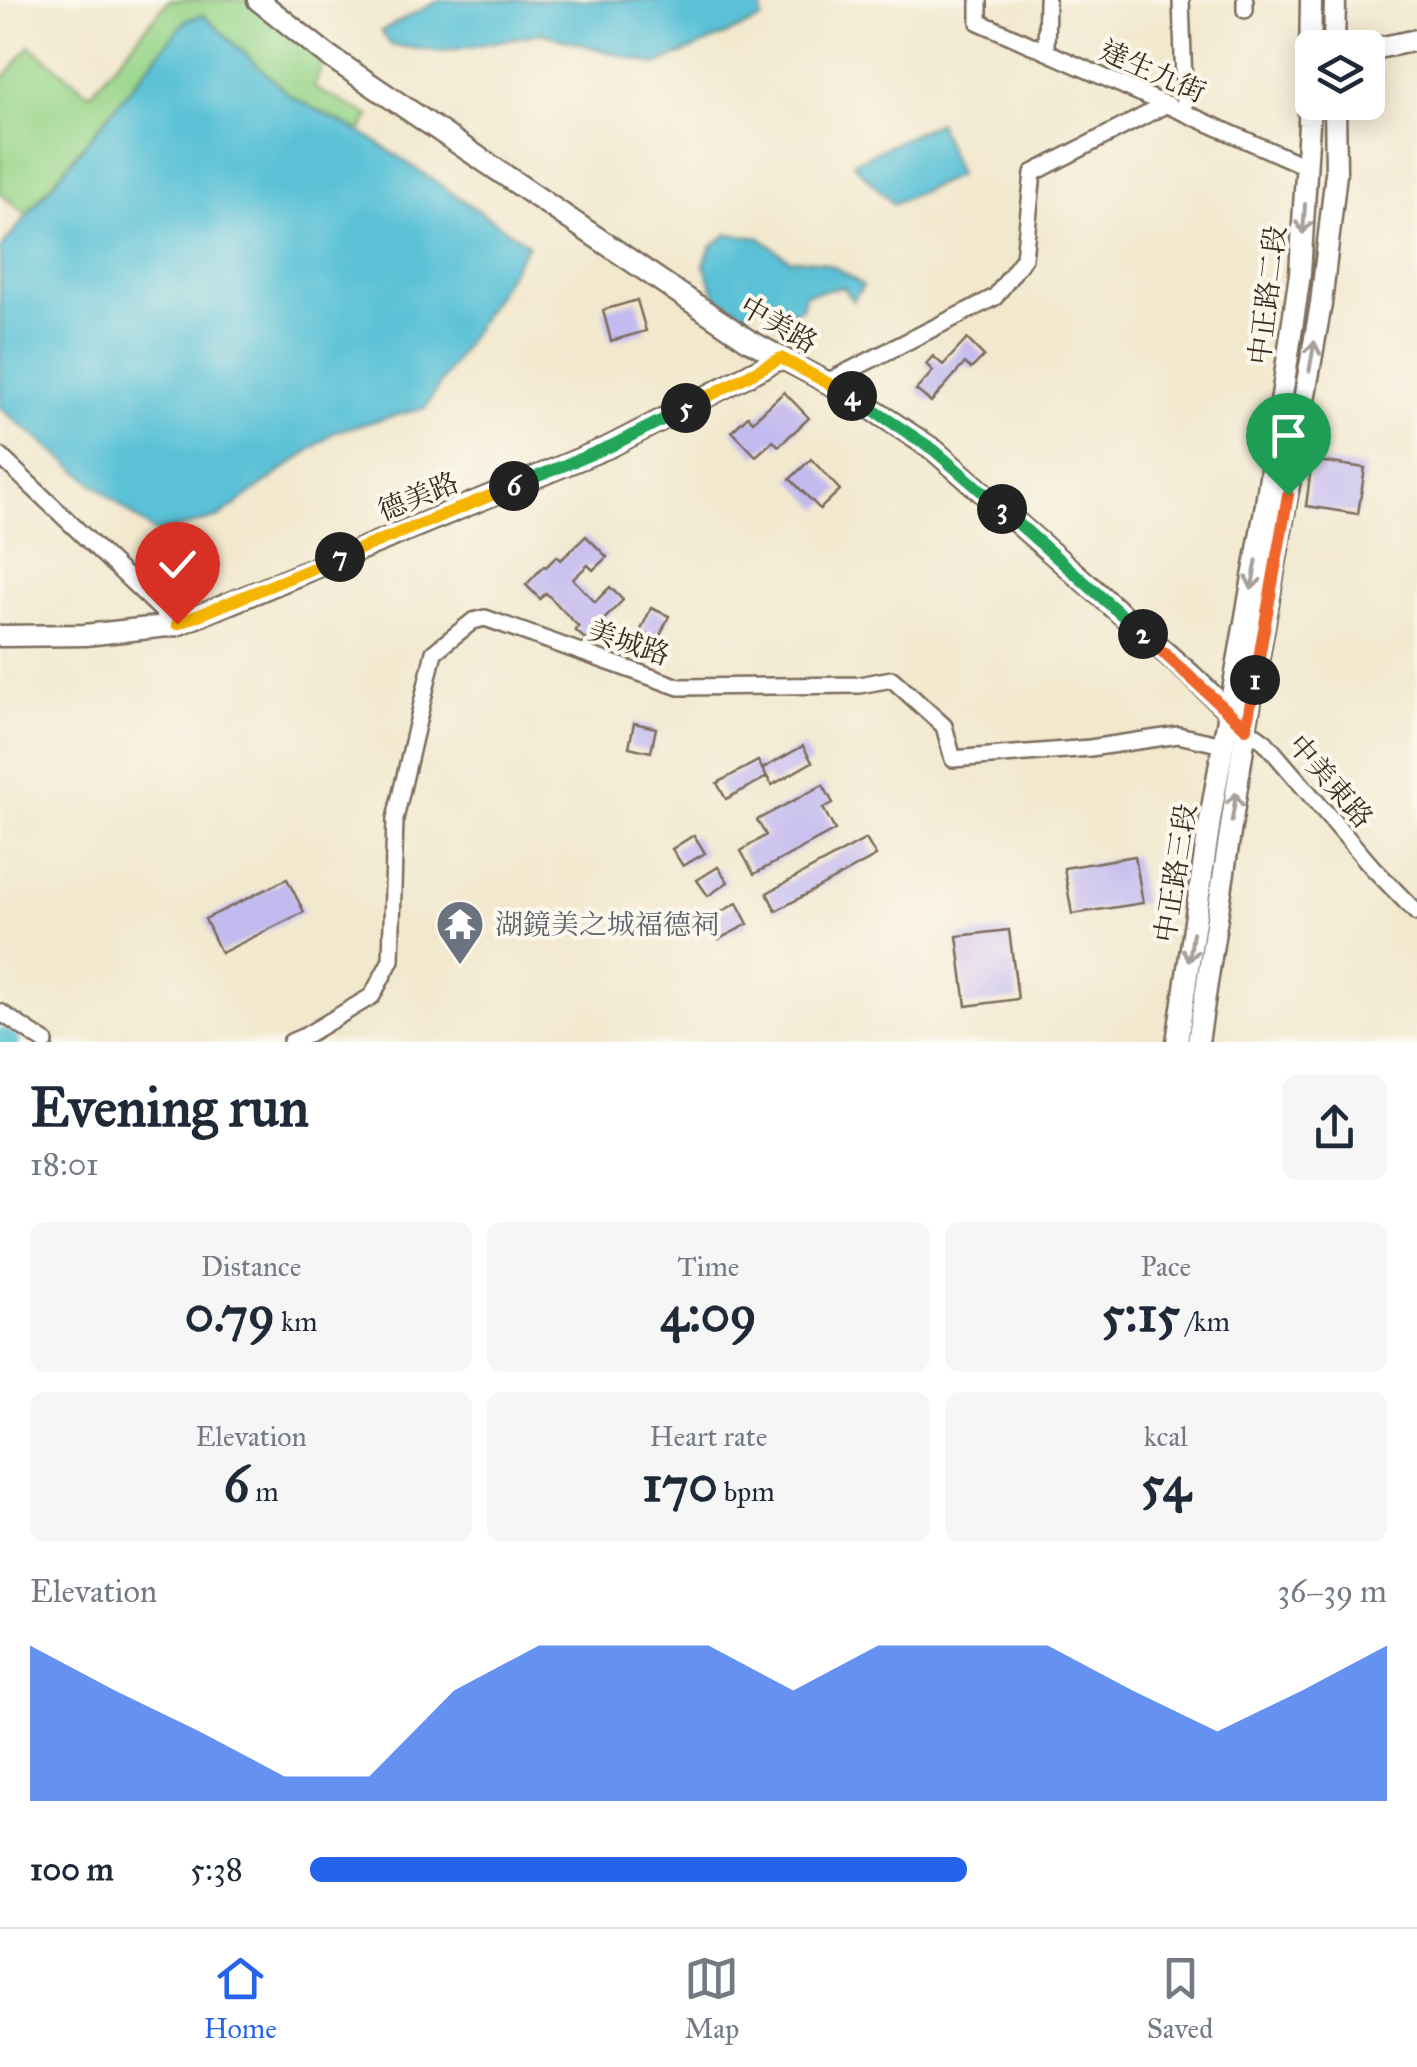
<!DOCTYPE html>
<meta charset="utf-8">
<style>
body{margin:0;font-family:"IM FELL Great Primer","Noto Serif TC",serif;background:#f6f6f7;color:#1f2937;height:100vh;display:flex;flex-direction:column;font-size:38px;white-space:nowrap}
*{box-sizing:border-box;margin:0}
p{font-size:32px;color:#747a83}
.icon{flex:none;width:55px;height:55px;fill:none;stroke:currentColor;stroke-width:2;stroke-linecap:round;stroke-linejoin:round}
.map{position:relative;height:1042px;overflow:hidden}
.drawer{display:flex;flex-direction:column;background:#fff;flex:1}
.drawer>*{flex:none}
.buttons{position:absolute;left:1295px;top:30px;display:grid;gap:20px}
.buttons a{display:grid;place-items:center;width:90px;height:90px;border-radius:15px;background:#fff;box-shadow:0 5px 25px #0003;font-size:50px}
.pin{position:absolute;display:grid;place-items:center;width:85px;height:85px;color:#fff;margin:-102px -42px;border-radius:50% 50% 50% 0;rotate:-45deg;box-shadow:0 0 10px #0007}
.pin .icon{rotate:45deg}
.km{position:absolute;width:50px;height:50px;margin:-25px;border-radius:50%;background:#222;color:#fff;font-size:28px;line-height:50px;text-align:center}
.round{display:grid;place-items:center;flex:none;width:105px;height:105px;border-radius:15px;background:#f6f6f7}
.summary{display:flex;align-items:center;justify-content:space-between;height:170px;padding:0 30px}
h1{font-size:55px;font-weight:700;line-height:75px}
.figures{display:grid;grid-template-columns:repeat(3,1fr);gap:15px;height:170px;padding:10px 30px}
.figures div{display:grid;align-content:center;border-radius:15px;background:#f6f6f7;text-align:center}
.figures b{font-size:50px;font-weight:700}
.figures small{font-size:28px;font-weight:400}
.figures p{font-size:28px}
.chart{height:280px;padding:20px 30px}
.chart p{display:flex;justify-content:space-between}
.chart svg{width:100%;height:180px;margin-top:10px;fill:#2563eb;opacity:.7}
ul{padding:0 30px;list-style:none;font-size:32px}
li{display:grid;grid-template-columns:160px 120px 1fr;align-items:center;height:75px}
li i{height:25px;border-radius:12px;background:#2563eb}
.tab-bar{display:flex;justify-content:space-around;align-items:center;height:140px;border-top:2px solid #e0e1e3;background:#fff;font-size:28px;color:#747a83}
.tab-bar a{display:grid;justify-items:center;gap:5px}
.tab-bar .active{color:#2563eb}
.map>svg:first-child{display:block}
</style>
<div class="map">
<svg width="1417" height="1042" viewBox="0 0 1417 1042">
<rect width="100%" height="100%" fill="#fbf7ec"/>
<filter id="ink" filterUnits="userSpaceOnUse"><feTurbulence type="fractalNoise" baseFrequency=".01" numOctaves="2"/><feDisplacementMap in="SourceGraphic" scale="20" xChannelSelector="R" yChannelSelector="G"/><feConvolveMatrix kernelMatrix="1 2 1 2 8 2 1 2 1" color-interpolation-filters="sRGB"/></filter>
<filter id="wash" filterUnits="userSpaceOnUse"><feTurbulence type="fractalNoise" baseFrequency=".0048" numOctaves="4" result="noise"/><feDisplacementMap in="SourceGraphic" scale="40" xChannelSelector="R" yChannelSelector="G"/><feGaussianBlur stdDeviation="2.25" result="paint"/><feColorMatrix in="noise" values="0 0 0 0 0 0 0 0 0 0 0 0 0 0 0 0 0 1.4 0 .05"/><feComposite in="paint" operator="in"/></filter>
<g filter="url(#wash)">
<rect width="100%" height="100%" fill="#f2e8ce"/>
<path fill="#98d58a" stroke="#6a8054" stroke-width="2.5" d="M 169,0 L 258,0 L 326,54 L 314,88 L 370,116 L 360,132 L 292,97 L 203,16 L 186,20 L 26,215 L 0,193 L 0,83 L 30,46 L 90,94 Z"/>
<g fill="#5ac1d7" stroke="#4a767a" stroke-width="2.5">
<path d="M 440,0 L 761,0 L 762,19 L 656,65 L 541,33 L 442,52 L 391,45 L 381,31 Z"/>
<path d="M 203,15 L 292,97 L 369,137 L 528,244 L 425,408 L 336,431 L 219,517 L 156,534 L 0,408 L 0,249 L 186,20 Z"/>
<path d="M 938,122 L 958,175 L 893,204 L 853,163 Z"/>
<path d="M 728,234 L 760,238 L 790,260 C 823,258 838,267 863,286 L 852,301 L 844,287 L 805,294 L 802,308 L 786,313 L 778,306 L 757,304 L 747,314 L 716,296 L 704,265 L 711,246 Z"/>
</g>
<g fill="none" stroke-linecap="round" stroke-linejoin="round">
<path stroke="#5ac1d7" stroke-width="22" d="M 0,1039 L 8,1042"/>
</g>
<g id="blocks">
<g fill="#c3baef">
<path d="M 637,300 L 646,331 L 611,341 L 603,310 Z"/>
<path d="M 967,339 L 984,356 L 971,369 L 965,363 L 931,402 L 916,390 L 933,371 L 926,364 L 933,356 L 943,365 Z"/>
<path d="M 784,392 L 809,418 L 779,446 L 773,441 L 756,456 L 732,431 L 748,416 L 753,421 Z"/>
<path d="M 811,459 L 840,490 L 820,509 L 790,479 Z"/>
<path d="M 1312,460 L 1365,468 L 1358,514 L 1306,506 Z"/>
<path d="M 586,536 L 607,557 L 593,570 L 588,565 L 573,579 L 595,602 L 610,587 L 623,600 L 585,639 L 575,630 L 579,627 L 546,593 L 540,599 L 526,585 L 544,566 L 546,567 L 557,556 L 561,560 Z"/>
<path d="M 651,608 L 669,616 L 658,640 L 640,632 Z"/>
<path d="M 634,723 L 656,728 L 651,752 L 629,747 Z"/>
<path d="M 803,746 L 812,762 L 772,785 L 762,769 Z"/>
<path d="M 758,761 L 767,777 L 726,799 L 717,783 Z"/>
<path d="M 823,785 L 833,803 L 823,808 L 835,830 L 754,874 L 741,851 L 766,835 L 757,820 Z"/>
<path d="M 694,835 L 705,853 L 683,866 L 672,849 Z"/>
<path d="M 866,839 L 876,856 L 776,911 L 767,893 Z"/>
<path d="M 1135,856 L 1143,903 L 1072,914 L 1064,868 Z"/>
<path d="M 718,867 L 728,882 L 708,896 L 697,880 Z"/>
<path d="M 287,879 L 304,912 L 221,953 L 205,919 Z"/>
<path d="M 737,903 L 748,924 L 719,939 L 708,919 Z"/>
<path d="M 1009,930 L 1018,999 L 966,1006 L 957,936 Z"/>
</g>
</g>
</g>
<g filter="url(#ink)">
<use href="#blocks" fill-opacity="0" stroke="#7b6c5c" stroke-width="2.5"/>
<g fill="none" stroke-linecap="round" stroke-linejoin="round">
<g stroke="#7b6c5c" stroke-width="20">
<g id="street">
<path d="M 979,0 L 979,22 L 1307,167"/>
<path d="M 1181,0 L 1185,112"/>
<path d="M 1245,0 L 1245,10"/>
<path d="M 1046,51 L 1047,0"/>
<path d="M 827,382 L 995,297 L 1024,258 L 1033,173 L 1167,104"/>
<path d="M 0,456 L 177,625"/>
<path d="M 1246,728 L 1265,742 L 1373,868 L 1417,913"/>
<path d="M 0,1012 L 45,1042"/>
<path d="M 291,1042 L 305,1036 L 372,996 L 391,960 L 395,819 L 434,652 L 473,621 L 485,618 L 679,687 L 859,685 L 892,679 L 944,726 L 953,759 L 1090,748 L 1178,735 L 1223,745"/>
</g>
</g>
<g stroke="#7b6c5c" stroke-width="25">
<g id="secondary">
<path d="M 258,0 L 326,54 L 748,340 L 849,394 L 934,450 L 1191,675 L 1246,728"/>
<path d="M 1334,48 L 1335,0"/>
<path d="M 1368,50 L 1417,40"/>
<path d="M 0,636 L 85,635 L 177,625 L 611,446 L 781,358"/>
<path d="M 1177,1042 L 1211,814 L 1266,504 L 1300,274 L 1309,124 L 1311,0"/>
<path d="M 1198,1042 L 1246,728 L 1321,304 L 1336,173 L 1335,102"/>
</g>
</g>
<use href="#street" stroke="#fff" stroke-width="15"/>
<use href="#secondary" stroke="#fff" stroke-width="20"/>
</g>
<defs><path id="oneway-shaft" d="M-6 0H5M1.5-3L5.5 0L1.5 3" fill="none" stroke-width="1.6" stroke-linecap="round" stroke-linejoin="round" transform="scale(2.5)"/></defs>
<g stroke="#a79f9a">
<use href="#oneway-shaft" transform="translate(1304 219) rotate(94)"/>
<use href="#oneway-shaft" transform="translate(1312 356) rotate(-80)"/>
<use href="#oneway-shaft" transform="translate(1254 575) rotate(100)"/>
<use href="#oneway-shaft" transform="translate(1234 807) rotate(-81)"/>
<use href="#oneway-shaft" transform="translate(1191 947) rotate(98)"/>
</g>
</g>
<g fill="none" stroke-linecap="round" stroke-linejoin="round" filter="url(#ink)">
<g stroke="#fff" stroke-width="20">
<path id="split-1" d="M 1255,680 L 1288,495"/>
</g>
<g stroke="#fff" stroke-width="20">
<path id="split-2" d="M 1143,634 L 1246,728 L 1255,680"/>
</g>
<g stroke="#fff" stroke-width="20">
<path id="split-3" d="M 1002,509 L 1143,634"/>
</g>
<g stroke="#fff" stroke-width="20">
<path id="split-4" d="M 852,396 L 934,450 L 1002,509"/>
</g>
<g stroke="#fff" stroke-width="20">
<path id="split-5" d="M 686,408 L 781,358 L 852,396"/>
</g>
<g stroke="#fff" stroke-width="20">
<path id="split-6" d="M 514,486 L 611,446 L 686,408"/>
</g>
<g stroke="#fff" stroke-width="20">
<path id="split-7" d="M 340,557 L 514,486"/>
</g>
<g stroke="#fff" stroke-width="20">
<path id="split-8" d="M 177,624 L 340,557"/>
</g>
<use href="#split-1" stroke="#f0652b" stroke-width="12"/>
<use href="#split-2" stroke="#f0652b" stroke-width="12"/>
<use href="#split-3" stroke="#22a559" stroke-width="12"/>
<use href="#split-4" stroke="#22a559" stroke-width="12"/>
<use href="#split-5" stroke="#f5b400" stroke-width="12"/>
<use href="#split-6" stroke="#22a559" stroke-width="12"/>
<use href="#split-7" stroke="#f5b400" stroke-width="12"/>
<use href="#split-8" stroke="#f5b400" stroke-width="12"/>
</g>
<defs>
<g id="temple-pin" transform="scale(2.5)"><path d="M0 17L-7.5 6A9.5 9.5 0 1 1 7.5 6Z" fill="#6b7280" stroke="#fbf7ec"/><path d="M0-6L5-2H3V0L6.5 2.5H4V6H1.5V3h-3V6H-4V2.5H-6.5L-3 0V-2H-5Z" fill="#fff"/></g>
</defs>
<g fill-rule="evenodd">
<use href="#temple-pin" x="460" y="924"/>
</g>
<g text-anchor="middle" stroke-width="8" stroke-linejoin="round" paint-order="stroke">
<g font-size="28" fill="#3b2a1e" stroke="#fbf7ec">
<text transform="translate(1153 71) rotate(24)" y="10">達生九街</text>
<text transform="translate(1267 295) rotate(-83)" y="10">中正路二段</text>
<text transform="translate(779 324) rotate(30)" y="10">中美路</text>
<text transform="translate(418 496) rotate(-22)" y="10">德美路</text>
<text transform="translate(629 642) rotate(19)" y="10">美城路</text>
<text transform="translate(1331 781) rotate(49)" y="10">中美東路</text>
<text transform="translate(1175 873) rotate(-81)" y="10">中正路三段</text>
</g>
<g font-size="28" fill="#5b616d" stroke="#fbf7ec" text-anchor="start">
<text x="495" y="934">湖鏡美之城福德祠</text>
</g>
</g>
</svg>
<div class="buttons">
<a><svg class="icon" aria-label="layers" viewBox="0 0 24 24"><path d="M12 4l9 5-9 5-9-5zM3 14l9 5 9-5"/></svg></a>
</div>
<div class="pin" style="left:1288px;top:495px;background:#1e9e55"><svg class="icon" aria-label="arrive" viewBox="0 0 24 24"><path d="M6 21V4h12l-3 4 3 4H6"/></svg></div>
<div class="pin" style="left:177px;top:624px;background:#d93025"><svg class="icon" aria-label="check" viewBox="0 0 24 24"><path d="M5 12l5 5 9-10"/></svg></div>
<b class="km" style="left:1255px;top:680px">1</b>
<b class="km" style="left:1143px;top:634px">2</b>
<b class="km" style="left:1002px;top:509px">3</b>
<b class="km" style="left:852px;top:396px">4</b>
<b class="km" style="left:686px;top:408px">5</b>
<b class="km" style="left:514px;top:486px">6</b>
<b class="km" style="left:340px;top:557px">7</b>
</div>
<section class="drawer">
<div class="summary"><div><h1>Evening run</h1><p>18:01</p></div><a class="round"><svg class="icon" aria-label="share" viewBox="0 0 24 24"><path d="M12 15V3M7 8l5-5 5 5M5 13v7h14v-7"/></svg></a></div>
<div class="figures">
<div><p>Distance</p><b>0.79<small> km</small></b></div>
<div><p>Time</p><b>4:09</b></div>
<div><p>Pace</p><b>5:15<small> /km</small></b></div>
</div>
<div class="figures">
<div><p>Elevation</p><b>6<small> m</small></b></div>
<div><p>Heart rate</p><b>170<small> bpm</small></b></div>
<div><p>kcal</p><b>54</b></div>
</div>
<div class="chart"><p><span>Elevation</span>36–39 m</p>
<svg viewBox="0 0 160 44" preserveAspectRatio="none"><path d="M0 44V6L10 17L20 27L30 38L40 38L50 17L60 6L70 6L80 6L90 17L100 6L110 6L120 6L130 17L140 27L150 17L160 6V44z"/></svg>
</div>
<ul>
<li><b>100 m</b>5:38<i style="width:61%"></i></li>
</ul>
</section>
<nav class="tab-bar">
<a class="active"><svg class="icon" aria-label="home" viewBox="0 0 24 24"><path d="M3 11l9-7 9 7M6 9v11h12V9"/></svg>Home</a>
<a><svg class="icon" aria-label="map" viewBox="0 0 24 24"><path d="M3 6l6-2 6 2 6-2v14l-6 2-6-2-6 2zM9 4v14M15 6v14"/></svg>Map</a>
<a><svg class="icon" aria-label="saved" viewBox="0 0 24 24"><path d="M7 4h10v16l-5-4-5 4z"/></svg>Saved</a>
</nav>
